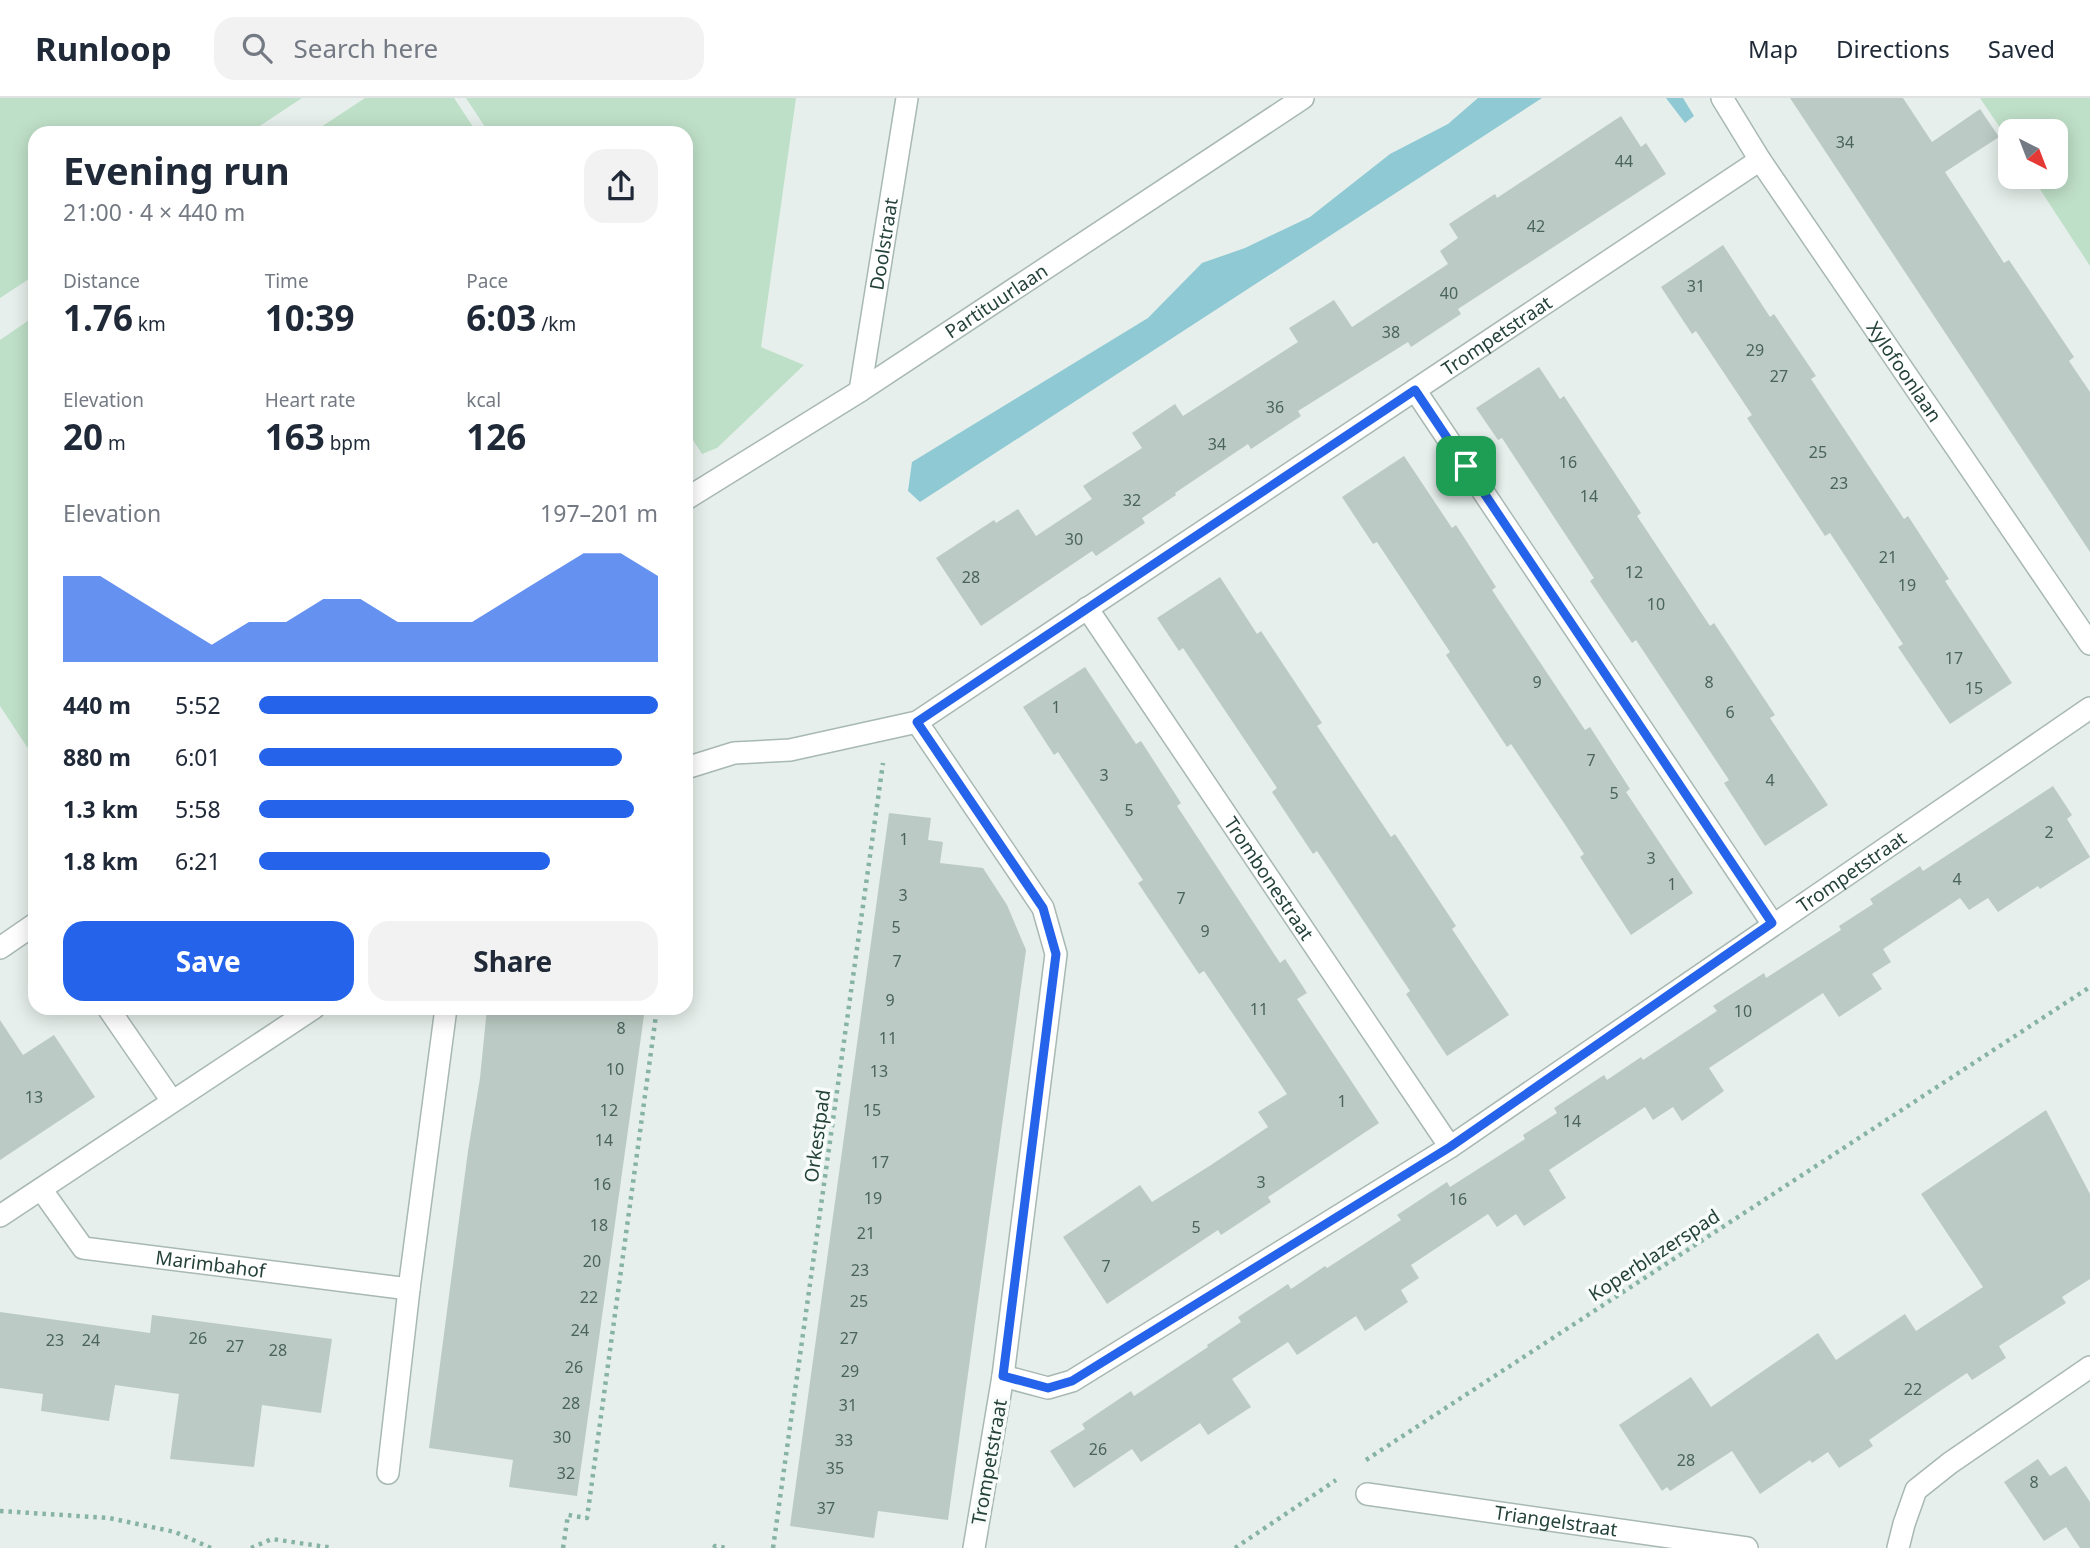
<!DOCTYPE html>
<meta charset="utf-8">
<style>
body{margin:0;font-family:"Noto Sans",sans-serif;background:#f2f2f3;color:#1f2937;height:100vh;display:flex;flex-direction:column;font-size:26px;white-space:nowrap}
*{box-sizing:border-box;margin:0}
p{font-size:23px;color:#747a83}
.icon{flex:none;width:38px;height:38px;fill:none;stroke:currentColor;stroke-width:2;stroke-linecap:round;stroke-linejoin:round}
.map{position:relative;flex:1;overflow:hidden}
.side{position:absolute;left:28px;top:28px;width:665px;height:889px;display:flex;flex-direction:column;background:#fff;border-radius:21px;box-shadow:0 4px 18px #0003}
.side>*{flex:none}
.needle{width:46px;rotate:138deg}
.fabs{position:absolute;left:1998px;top:21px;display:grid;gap:14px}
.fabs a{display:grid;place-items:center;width:70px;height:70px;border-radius:14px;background:#fff;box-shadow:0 4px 18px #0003;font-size:35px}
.pin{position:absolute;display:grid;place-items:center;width:60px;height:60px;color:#fff;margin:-30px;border-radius:14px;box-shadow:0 4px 10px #0006}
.round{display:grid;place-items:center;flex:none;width:74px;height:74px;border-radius:21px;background:#f2f2f3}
.headline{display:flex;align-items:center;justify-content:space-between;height:119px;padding:0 35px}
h1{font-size:38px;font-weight:700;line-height:52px}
.metrics{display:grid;grid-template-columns:repeat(3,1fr);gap:10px;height:119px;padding:7px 35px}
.metrics div{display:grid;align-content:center}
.metrics b{font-size:35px;font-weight:700}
.metrics small{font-size:19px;font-weight:400}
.metrics p{font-size:19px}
.chart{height:196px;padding:14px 35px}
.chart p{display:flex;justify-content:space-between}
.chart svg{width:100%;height:126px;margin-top:7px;fill:#2563eb;opacity:.7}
.cta{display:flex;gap:14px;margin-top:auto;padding:14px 35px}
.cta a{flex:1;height:80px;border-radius:21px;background:#2563eb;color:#fff;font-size:28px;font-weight:700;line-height:80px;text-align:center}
.cta a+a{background:#f2f2f3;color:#1f2937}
ul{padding:0 35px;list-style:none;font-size:23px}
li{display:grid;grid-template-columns:112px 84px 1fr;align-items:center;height:52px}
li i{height:18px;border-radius:9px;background:#2563eb}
header{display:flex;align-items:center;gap:42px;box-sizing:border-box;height:98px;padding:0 35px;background:#fff;border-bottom:2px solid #e0e1e3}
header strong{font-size:33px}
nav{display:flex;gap:38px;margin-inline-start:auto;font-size:24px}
.search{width:490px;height:63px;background:#f2f2f3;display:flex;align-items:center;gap:18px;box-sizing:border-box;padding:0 24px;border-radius:21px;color:#747a83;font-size:26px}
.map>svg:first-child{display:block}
</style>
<header>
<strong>Runloop</strong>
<div class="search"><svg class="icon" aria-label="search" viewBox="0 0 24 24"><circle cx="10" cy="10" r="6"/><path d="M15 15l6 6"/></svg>Search here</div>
<nav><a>Map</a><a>Directions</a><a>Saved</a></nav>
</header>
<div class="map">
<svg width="2090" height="1450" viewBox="0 0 2090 1450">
<rect width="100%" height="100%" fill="#e6efeb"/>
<g fill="#bfe0c8">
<path d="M 0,0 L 302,0 L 249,35 L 35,35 L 35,177 L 0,200 Z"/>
<path d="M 365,0 L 454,0 L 477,35 L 312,35 Z"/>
<path d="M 466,0 L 796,0 L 761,249 L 804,267 L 717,350 L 702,356 L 686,331 L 686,35 L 489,35 Z"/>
<path d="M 1980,0 L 2090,0 L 2090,168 L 2032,79 L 2056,79 L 2056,33 L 2011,33 L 2011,46 Z"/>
<path d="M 35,218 L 35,661 L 0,608 L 0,242 Z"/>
</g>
<g fill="#8ec9d4">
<path d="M 1478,0 L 1542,0 L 920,404 L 908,393 L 912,364 L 1148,220 L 1202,165 L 1245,150 L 1310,119 L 1390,56 L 1448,26 Z"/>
<path d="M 1666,0 L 1683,0 L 1694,18 L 1685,25 Z"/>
</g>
<g fill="#bbcac4">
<path d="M 1790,0 L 1903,0 L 1932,44 L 1980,11 L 1999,39 L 1945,74 L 2004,165 L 2009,162 L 2074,259 L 2069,263 L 2090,294 L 2090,454 Z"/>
<path d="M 1621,18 L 1641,49 L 1646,45 L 1666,76 L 1458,211 L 1461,216 L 1411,249 L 1408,244 L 1298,313 L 1301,318 L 1251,351 L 1248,346 L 1175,395 L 1176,397 L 1142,420 L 1145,425 L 1096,458 L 1092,453 L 981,528 L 936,460 L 994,422 L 996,425 L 1018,411 L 1036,438 L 1092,401 L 1083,388 L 1142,350 L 1132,335 L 1175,306 L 1183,318 L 1298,244 L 1289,230 L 1334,202 L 1352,229 L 1448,166 L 1440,153 L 1458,140 L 1449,126 L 1495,96 L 1497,100 Z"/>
<path d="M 1723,147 L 1770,219 L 1774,216 L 1816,278 L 1811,281 L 1904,421 L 1908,418 L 1949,481 L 1945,483 L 2012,585 L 1950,626 L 1898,549 L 1903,546 L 1830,435 L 1825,438 L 1747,320 L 1752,317 L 1696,233 L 1692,236 L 1661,189 Z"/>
<path d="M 1539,269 L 1560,301 L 1564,298 L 1641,415 L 1637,418 L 1710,528 L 1714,525 L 1775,617 L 1770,620 L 1828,707 L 1765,748 L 1724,685 L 1729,682 L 1636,542 L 1632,545 L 1590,483 L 1594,480 L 1502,340 L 1498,342 L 1476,310 Z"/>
<path d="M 1404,358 L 1452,430 L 1456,427 L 1496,489 L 1492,492 L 1585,632 L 1590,629 L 1630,691 L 1626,694 L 1693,795 L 1631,837 L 1580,759 L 1584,756 L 1566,728 L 1511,646 L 1507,649 L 1446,557 L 1450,554 L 1377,444 L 1373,446 L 1342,399 Z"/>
<path d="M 1220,479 L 1257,536 L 1261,533 L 1322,625 L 1317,628 L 1391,739 L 1395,736 L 1456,828 L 1452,831 L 1509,917 L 1447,958 L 1406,896 L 1410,893 L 1317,753 L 1313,756 L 1272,694 L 1277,690 L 1183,550 L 1179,553 L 1157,520 Z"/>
<path d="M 1085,569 L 1136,646 L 1141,643 L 1181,705 L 1177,708 L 1280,865 L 1285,861 L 1307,895 L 1297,901 L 1379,1025 L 1268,1099 L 1271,1104 L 1221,1137 L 1218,1132 L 1107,1206 L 1063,1139 L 1140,1087 L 1152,1104 L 1211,1067 L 1268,1029 L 1258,1014 L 1287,996 L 1204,873 L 1199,876 L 1138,785 L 1143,782 L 1058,654 L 1054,657 L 1023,609 Z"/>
<path d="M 2053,688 L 2072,717 L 2067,721 L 2090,759 L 2040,791 L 2038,788 L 1998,814 L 1988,800 L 1969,812 L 1960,800 L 1883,851 L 1891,864 L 1872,876 L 1882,891 L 1839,919 L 1823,895 L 1709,970 L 1724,993 L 1682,1023 L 1673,1009 L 1653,1022 L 1645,1009 L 1549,1072 L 1566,1100 L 1524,1128 L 1516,1116 L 1497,1129 L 1488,1116 L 1411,1167 L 1419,1180 L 1401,1192 L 1408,1204 L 1365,1233 L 1356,1218 L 1297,1257 L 1288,1244 L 1232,1281 L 1251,1309 L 1208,1337 L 1200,1325 L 1141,1364 L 1132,1351 L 1074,1390 L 1050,1353 L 1085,1331 L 1082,1326 L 1131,1293 L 1134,1298 L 1208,1249 L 1207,1247 L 1241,1224 L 1238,1219 L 1288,1186 L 1291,1191 L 1325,1168 L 1327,1170 L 1401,1122 L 1397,1117 L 1447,1084 L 1450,1089 L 1525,1041 L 1523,1037 L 1557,1015 L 1554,1010 L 1604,977 L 1607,982 L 1641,959 L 1643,962 L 1717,913 L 1713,908 L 1764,875 L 1766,880 L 1841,832 L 1839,828 L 1873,806 L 1870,801 L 1920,768 L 1923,773 Z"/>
<path d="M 889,715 L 931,720 L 928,742 L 943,744 L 940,765 L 983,770 L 1007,807 L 1026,852 L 948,1422 L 878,1413 L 874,1440 L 790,1428 Z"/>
<path d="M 487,910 L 645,910 L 577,1398 L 509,1389 L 513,1362 L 429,1350 L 468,1053 L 480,980 Z"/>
<path d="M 0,922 L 23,957 L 54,937 L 95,999 L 0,1062 Z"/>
<path d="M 2046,1012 L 2090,1096 L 2090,1181 L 2062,1199 L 2066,1205 L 1999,1248 L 2006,1260 L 1972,1282 L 1967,1275 L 1937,1295 L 1869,1342 L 1873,1348 L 1839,1370 L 1828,1354 L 1812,1365 L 1810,1362 L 1760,1396 L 1732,1353 L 1670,1393 L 1667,1389 L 1662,1393 L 1619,1327 L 1691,1279 L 1711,1309 L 1818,1235 L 1836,1262 L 1905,1216 L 1916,1233 L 1983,1189 L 1921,1096 Z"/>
<path d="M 0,1214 L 150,1235 L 152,1217 L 332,1241 L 321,1315 L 262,1307 L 254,1369 L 170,1361 L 179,1296 L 115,1287 L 109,1323 L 41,1313 L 43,1296 L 0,1290 Z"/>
<path d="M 2038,1361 L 2050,1378 L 2066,1368 L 2090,1404 L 2090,1450 L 2080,1450 L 2066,1429 L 2044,1443 L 2004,1384 Z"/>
</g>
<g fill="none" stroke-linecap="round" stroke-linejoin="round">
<g stroke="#a8b8b2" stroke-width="24">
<g id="minor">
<path id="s1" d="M 1722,0 L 1760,62 L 2090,546"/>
<path d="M 1415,292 L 1772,825"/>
<path id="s2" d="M 860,293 L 907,0"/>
<path id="s3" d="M 686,401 L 860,293 L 1303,0"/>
<path id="s4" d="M 1087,510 L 1450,1049"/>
<path d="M 917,624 L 1043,810 L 1056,856 L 1003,1278 L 974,1450"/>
<path id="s5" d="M 686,670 L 734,655 L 790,652 L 917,624 L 1760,62"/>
<path d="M 0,850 L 35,826"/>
<path d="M 108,910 L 172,1003"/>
<path id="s6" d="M 41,1091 L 83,1150 L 409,1191"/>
<path d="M 0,1118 L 314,910"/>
<path id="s7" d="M 1003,1278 L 1048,1290 L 1072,1283 L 1450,1049 L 2090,610"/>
<path d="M 388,1375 L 409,1191 L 446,910"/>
<path id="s8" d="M 1367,1396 L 1747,1450"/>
<path d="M 1898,1450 L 1904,1426 L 1916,1392 L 1950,1365 L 2090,1269"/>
</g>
</g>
<g stroke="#86b3a5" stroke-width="4.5" stroke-dasharray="3.5 5" stroke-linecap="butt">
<path d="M 1366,1362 L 2090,889"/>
<path d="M 0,1413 L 109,1420 L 175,1434 L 211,1450"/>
<path d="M 251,1450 L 272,1441 L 333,1450"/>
<path d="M 563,1450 L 568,1417 L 587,1420 L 657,910"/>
<path d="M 714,1450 L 715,1448 L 727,1450"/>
<path d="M 773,1450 L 883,665"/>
<path d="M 1235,1450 L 1336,1382"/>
</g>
<use href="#minor" stroke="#fff" stroke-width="21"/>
</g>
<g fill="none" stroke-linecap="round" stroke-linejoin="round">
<g stroke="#fff" stroke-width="14">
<path id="route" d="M 1415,292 L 1772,825 L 1450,1049 L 1072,1283 L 1048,1290 L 1003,1278 L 1056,856 L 1043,810 L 917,624 Z"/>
</g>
<use href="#route" stroke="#2563eb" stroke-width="9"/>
</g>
<g text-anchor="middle" stroke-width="7" stroke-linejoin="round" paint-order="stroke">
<g font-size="16" fill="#4a645c">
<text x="1845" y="50">34</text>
<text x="1624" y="69">44</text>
<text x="1536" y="134">42</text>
<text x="1696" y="194">31</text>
<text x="1449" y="201">40</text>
<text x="1391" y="240">38</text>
<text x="1755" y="258">29</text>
<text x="1779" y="284">27</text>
<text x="1275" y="315">36</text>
<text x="1217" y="352">34</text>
<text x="1818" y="360">25</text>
<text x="1568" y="370">16</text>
<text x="1839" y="391">23</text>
<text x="1589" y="404">14</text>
<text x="1132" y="408">32</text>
<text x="1074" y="447">30</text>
<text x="1888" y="465">21</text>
<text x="1634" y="480">12</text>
<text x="971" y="485">28</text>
<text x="1907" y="493">19</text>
<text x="1656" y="512">10</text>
<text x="1954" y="566">17</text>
<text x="1537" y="590">9</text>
<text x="1709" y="590">8</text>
<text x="1974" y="596">15</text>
<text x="1056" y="615">1</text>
<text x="1730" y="620">6</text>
<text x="1591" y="668">7</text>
<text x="1104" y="683">3</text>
<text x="1770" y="688">4</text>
<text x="1614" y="701">5</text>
<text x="1129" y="718">5</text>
<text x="2049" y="740">2</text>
<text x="904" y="747">1</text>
<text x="1651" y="766">3</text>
<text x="1957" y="787">4</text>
<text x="1672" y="792">1</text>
<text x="903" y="803">3</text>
<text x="1181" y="806">7</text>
<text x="896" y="835">5</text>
<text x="1205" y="839">9</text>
<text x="897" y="869">7</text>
<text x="890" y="908">9</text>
<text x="1259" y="917">11</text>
<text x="1743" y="919">10</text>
<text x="621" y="936">8</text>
<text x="888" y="946">11</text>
<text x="615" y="977">10</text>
<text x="879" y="979">13</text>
<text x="34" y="1005">13</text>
<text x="1342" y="1009">1</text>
<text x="609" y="1018">12</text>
<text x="872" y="1018">15</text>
<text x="1572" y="1029">14</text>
<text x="604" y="1048">14</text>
<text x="880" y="1070">17</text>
<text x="1261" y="1090">3</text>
<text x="602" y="1092">16</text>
<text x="873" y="1106">19</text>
<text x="1458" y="1107">16</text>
<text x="599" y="1133">18</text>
<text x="1196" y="1135">5</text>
<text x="866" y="1141">21</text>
<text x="592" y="1169">20</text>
<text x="1106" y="1174">7</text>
<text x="860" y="1178">23</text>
<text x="589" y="1205">22</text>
<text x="859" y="1209">25</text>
<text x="580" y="1238">24</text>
<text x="198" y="1246">26</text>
<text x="849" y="1246">27</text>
<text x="55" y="1248">23</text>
<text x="91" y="1248">24</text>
<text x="235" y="1254">27</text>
<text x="278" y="1258">28</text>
<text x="574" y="1275">26</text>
<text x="850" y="1279">29</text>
<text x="1913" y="1297">22</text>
<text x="571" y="1311">28</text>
<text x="848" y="1313">31</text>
<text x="562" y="1345">30</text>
<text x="844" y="1348">33</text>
<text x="1098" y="1357">26</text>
<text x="1686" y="1368">28</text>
<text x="835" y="1376">35</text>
<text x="566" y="1381">32</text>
<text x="2034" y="1390">8</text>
<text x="826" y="1416">37</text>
</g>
<g font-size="19" fill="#24423a" stroke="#f7fbf9">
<text dy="7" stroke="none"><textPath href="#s2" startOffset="149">Doolstraat</textPath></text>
<text dy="7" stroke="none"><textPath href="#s3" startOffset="368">Partituurlaan</textPath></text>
<text dy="7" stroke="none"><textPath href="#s5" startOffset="933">Trompetstraat</textPath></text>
<text dy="7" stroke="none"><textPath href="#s1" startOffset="329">Xylofoonlaan</textPath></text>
<text dy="7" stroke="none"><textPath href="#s7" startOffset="1003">Trompetstraat</textPath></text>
<text dy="7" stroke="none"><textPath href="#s4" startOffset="326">Trombonestraat</textPath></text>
<text transform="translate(817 1038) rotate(-82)" y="7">Orkestpad</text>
<text transform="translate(1654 1157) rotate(-33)" y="7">Koperblazerspad</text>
<text dy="7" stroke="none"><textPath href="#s6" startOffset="201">Marimbahof</textPath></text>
<text transform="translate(989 1364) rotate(-80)" y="7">Trompetstraat</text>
<text dy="7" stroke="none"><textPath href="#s8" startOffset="191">Triangelstraat</textPath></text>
</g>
</g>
</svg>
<div class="fabs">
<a><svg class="needle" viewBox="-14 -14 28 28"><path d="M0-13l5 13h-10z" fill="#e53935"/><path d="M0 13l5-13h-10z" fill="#747a83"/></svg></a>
</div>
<div class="pin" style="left:1466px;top:368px;background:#1e9e55"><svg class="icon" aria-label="arrive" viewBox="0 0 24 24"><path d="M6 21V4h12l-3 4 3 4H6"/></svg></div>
<section class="side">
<div class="headline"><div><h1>Evening run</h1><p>21:00 · 4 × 440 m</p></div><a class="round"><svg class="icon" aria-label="share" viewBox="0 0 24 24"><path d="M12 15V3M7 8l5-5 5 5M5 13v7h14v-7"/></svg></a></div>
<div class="metrics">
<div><p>Distance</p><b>1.76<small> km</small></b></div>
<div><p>Time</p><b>10:39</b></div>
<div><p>Pace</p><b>6:03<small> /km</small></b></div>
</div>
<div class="metrics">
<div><p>Elevation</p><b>20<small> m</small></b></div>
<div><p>Heart rate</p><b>163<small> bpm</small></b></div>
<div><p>kcal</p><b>126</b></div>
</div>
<div class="chart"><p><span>Elevation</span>197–201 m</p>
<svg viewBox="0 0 160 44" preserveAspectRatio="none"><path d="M0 44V14L10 14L20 22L30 30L40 38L50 30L60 30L70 22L80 22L90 30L100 30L110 30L120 22L130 14L140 6L150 6L160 14V44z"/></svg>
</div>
<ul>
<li><b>440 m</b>5:52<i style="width:100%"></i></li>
<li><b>880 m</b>6:01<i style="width:91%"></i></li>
<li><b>1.3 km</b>5:58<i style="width:94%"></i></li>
<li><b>1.8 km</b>6:21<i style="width:73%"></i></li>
</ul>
<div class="cta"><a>Save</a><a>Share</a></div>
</section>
</div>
